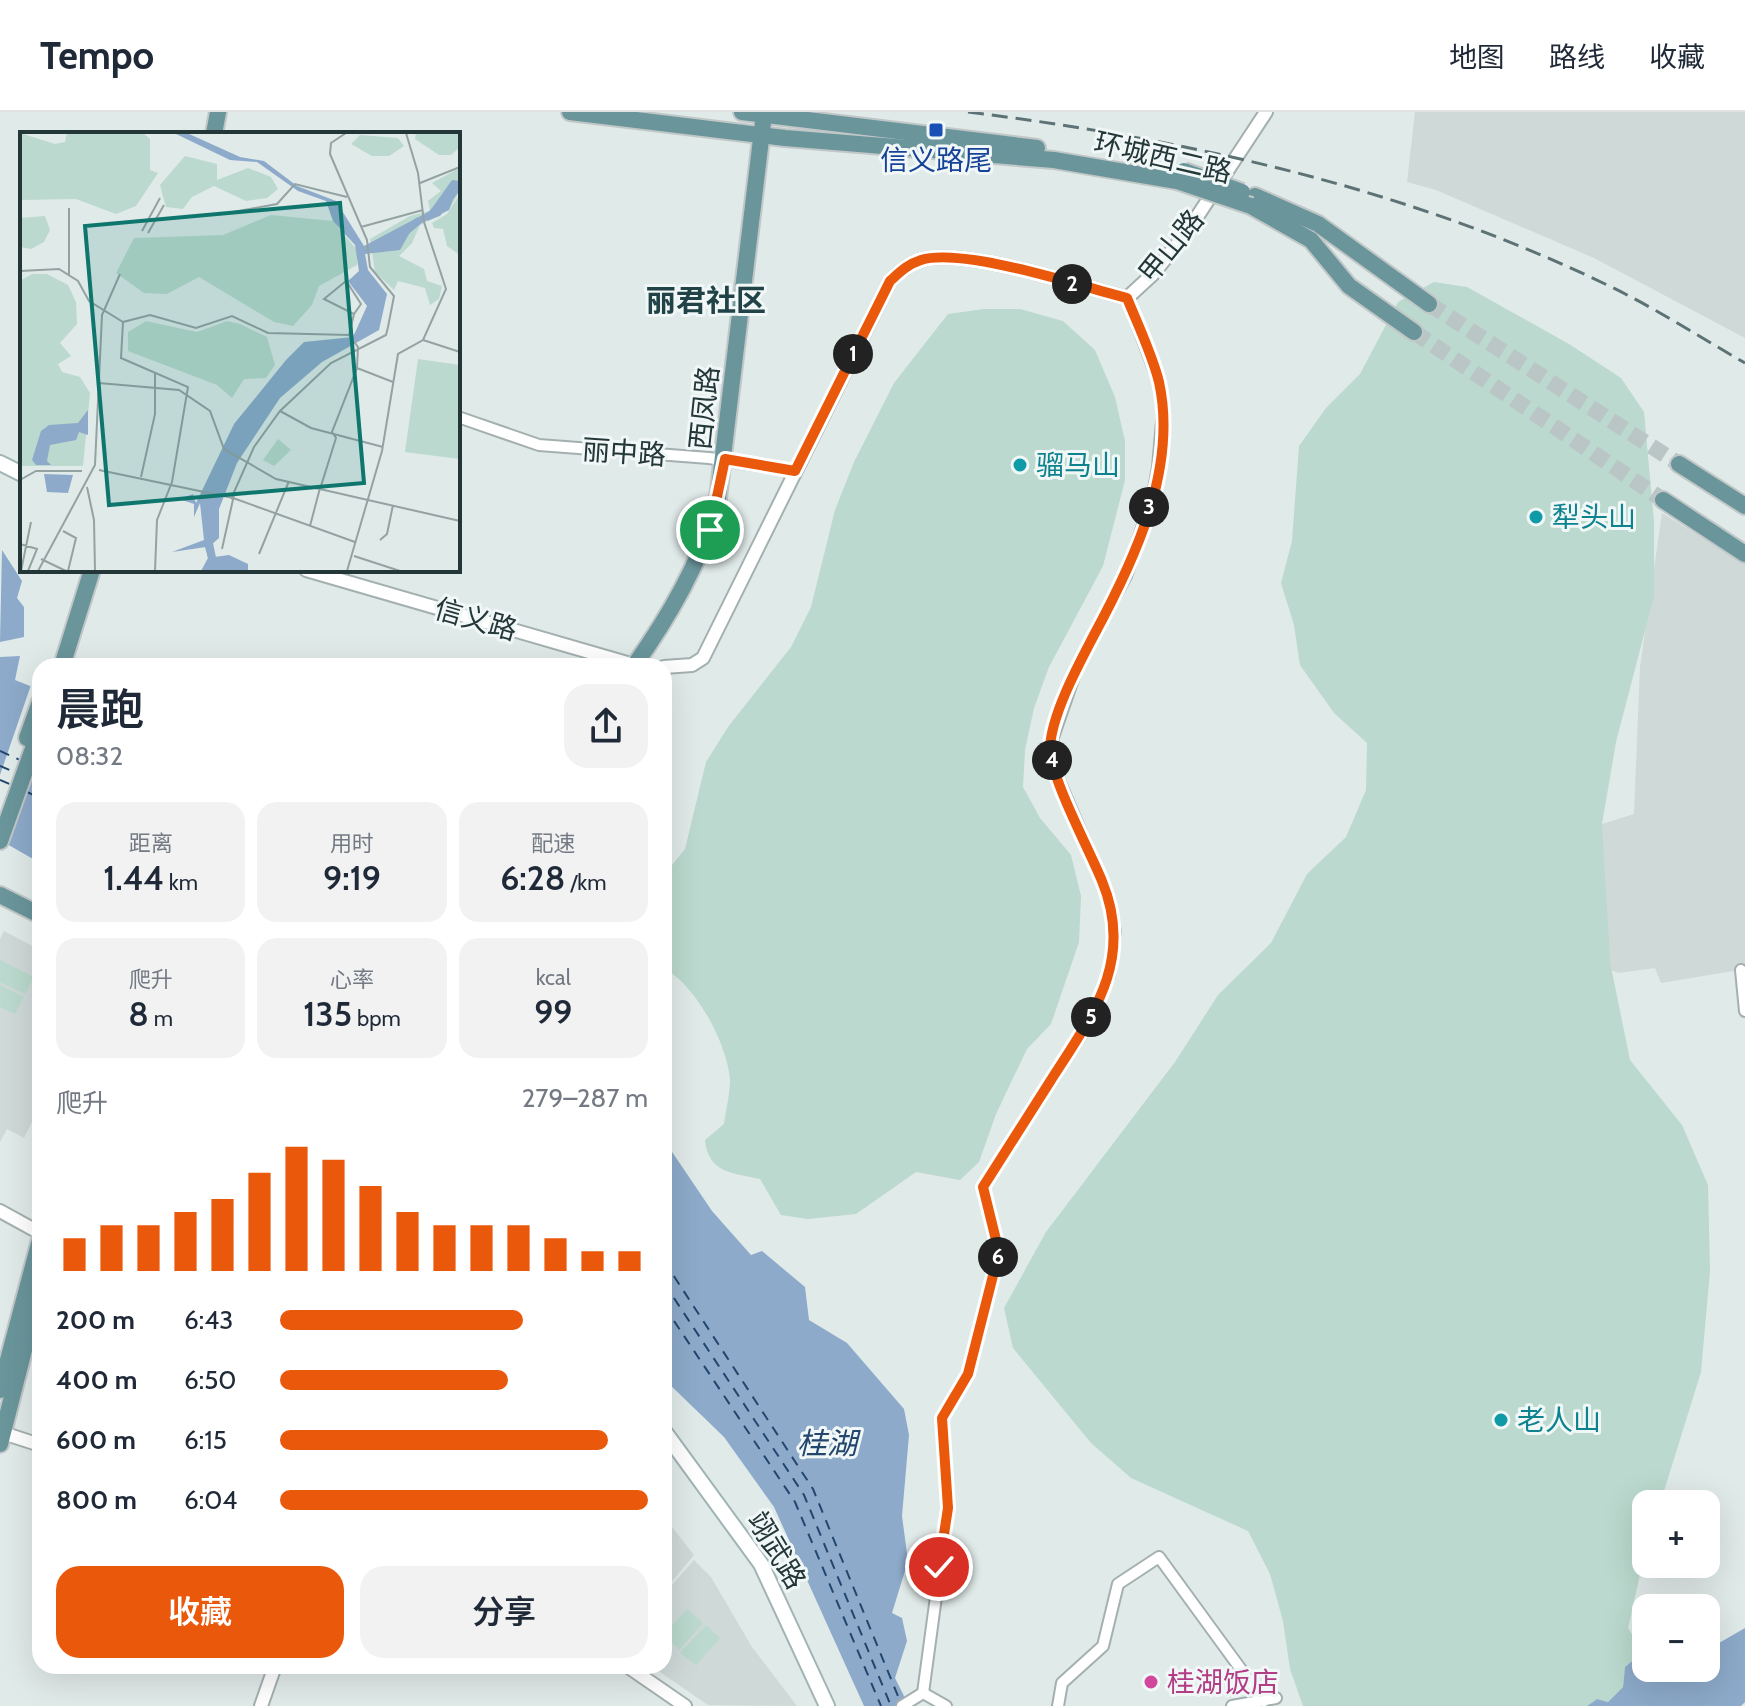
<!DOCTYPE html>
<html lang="zh">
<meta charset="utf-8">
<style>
body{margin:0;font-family:Cabin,"Noto Sans SC",sans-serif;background:#f2f2f3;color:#1f2937;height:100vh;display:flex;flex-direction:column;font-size:30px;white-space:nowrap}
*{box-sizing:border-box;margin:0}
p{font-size:26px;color:#747a83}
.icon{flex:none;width:44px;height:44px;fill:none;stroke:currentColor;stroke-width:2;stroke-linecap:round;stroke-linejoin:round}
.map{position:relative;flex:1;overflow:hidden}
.sheet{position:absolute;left:32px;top:546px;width:640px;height:1016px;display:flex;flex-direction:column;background:#fff;border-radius:24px;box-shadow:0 8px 32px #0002}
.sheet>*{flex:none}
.fabs{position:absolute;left:1632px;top:1378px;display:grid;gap:16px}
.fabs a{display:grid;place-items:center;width:88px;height:88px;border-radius:16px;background:#fff;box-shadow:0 8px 32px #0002;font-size:40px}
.pin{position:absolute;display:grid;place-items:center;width:68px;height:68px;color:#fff;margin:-34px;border:4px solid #fff;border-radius:50%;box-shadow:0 2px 8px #0007}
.km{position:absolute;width:40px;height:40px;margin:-20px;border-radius:50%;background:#222;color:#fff;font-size:22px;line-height:40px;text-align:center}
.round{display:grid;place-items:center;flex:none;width:84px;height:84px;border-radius:24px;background:#f2f2f3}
.overview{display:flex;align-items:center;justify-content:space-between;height:136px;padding:0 24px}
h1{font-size:44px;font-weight:600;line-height:60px}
.metrics{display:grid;grid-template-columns:repeat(3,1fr);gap:12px;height:136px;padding:8px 24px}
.metrics div{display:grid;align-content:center;border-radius:20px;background:#f2f2f3;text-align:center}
.metrics b{font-size:34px;font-weight:600}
.metrics small{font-size:22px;font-weight:400}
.metrics p{font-size:22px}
.chart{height:224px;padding:16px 24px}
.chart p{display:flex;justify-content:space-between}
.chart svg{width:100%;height:144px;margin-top:8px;stroke:#ea580c;stroke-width:6}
.primary-button{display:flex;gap:16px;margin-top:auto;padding:16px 24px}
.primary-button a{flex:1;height:92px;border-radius:24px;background:#ea580c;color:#fff;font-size:32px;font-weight:600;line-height:92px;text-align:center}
.primary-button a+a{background:#f2f2f3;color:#1f2937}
ul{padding:0 24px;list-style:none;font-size:26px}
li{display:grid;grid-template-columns:128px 96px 1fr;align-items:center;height:60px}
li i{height:20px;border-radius:10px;background:#ea580c}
header{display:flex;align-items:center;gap:48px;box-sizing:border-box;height:112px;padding:0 40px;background:#fff;border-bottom:2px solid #e0e1e3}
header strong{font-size:38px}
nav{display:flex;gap:44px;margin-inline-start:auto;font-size:28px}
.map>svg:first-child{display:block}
</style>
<header>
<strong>Tempo</strong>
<nav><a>地图</a><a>路线</a><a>收藏</a></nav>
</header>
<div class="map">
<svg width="1745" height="1594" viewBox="0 0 1745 1594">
<rect width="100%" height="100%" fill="#e0eae9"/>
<g fill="#cfd9d8">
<path d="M 1415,0 L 1745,0 L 1745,226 L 1594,146 L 1436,78 L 1407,70 Z"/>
<path d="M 1662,401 L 1745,452 L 1745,857 L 1661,871 L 1655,856 L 1618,861 L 1599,853 L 1586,717 L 1634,702 L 1640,555 Z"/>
<path d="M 4,819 L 40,838 L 40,994 L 24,1026 L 7,1017 L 0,1030 L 0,827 Z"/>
<path d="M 664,1405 L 694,1443 L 664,1479 Z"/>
<path d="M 694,1448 L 711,1465 L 752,1535 L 797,1594 L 708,1593 L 651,1554 L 664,1554 L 664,1482 Z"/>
</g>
<g fill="#bbd9ce">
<path d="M 1434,170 L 1467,175 L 1569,232 L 1621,266 L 1644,300 L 1654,410 L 1654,484 L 1616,630 L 1602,712 L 1610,850 L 1630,948 L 1682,1013 L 1708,1073 L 1710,1159 L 1701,1260 L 1660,1392 L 1646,1392 L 1646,1436 L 1628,1516 L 1643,1540 L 1625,1555 L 1623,1575 L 1608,1590 L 1597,1587 L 1587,1594 L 1303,1594 L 1290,1557 L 1283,1509 L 1270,1462 L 1248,1419 L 1131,1366 L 1091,1331 L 1013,1236 L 1004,1196 L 1046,1120 L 1175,950 L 1218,883 L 1271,831 L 1307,762 L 1346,725 L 1366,678 L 1367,631 L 1334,601 L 1300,553 L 1294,513 L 1281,471 L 1292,429 L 1299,334 L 1326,296 L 1360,262 L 1398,190 Z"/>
<path d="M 984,197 L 1020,197 L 1063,209 L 1095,238 L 1115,285 L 1125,329 L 1125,368 L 1103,454 L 1049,555 L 1034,596 L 1025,638 L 1023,675 L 1040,706 L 1071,743 L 1081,784 L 1079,830 L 1051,912 L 1027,937 L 996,1002 L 979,1050 L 960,1068 L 916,1060 L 856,1102 L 808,1107 L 781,1103 L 760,1067 C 733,1061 708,1061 705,1028 L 724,1012 C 726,998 730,982 730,968 C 728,934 696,872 664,857 L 664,763 L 685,737 L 706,650 L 728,615 L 791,535 L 811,495 L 835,398 L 854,350 L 894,271 L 948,202 Z"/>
<path d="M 0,848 L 34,865 L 25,882 L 0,870 Z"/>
<path d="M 0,873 L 24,885 L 15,902 L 0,895 Z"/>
<path d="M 687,1497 L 703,1511 L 679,1538 L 664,1522 Z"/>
<path d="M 706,1513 L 720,1526 L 696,1553 L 680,1541 Z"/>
</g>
<g fill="#8daaca">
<path d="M 2,438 L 22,469 L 17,486 L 24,495 L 24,525 L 0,530 Z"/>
<path d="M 20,544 L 15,568 L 40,578 L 40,751 L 0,728 L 0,545 Z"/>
<path d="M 664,1028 L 712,1099 L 751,1143 L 762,1139 L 805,1175 L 809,1208 L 847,1231 L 904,1297 L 909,1323 L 902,1404 L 908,1449 L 892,1501 L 902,1506 L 907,1529 L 895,1566 L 909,1594 L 864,1594 L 774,1395 L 724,1325 L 664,1267 Z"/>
<path d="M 1745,1516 L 1745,1590 L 1741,1594 L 1587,1594 L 1597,1587 L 1608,1590 L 1623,1575 L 1625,1555 L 1643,1540 L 1646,1540 L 1646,1556 L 1706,1556 L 1706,1528 L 1714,1525 L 1719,1531 Z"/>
</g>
<path fill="#e0eae9" d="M 32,570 L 40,573 L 40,642 L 7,737 L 0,733 L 0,663 Z"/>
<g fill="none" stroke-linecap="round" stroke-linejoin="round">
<g stroke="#23466e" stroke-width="2" stroke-dasharray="10 8" stroke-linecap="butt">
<path d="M 0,639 L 20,648"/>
<path d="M 0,654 L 17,661"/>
<path d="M 31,667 L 40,671"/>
<path d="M 0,668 L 14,674"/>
<path d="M 27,680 L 40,686"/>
<path d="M 664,1149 L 813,1377 L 900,1589"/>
<path d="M 664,1171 L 804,1383 L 891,1594"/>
<path d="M 664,1194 L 795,1390 L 881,1594"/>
</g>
<g stroke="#bac6c6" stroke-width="16" stroke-dasharray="16 8" stroke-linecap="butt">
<path d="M 1429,192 L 1679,352"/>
<path d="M 1414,220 L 1663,388"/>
</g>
<g stroke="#a4b0b0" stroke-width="14">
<g id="minor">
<path d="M 458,305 L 539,333 L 709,346 L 795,359"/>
<path d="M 1741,858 L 1745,899"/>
<path d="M 923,1581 L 948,1396 L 942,1306 L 968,1262 L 999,1140 L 983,1075 L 1087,914 L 1109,864 L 1115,820 L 1108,783 L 1054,657 L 1050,634 L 1078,553 L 1126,464 L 1153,383 L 1158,355 L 1163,298 L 1159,270 L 1127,186"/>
<path d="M 923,1581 L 946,1594"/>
<path d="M 902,1594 L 923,1581"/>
<path d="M 1058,1594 L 1062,1571 L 1103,1534 L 1118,1472 L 1159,1445 L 1264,1589"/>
<path d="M 1232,1594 L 1276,1586"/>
</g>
</g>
<g stroke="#a4b0b0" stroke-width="16">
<g id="tertiary">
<path d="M 306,458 L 634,553 L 647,554"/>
<path d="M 664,555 L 692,553 L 703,546 L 890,169 C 900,160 908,152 921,148 C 963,135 1080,174 1127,186 L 1153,162 L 1187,120 L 1266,0"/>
<path d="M 0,1099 L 40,1121"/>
<path d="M 3,1321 L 40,1333"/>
<path d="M 627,1554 L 685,1594"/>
<path d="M 261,1594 L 275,1554"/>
</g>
</g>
<g stroke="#a1b4b4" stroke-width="18">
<g id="secondary">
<path d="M 0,351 L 22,362"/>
<path d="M 664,1319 L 761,1452 L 827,1594"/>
</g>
</g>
<g stroke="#c1c7c7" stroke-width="20">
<g id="primary">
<path d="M 570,0 L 785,26 L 1054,48 L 1177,69"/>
<path d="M 742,0 L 1037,36"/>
<path d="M 214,22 L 218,0"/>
<path d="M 1255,84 L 1318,112 L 1429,192"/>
<path d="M 1251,94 L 1311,128 L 1349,174 L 1414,220"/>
<path d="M 1679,352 L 1745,394"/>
<path d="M 1663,388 L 1745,442"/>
<path d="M 62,554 L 92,458"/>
<path d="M 634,554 C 670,503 698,454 717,394 L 764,2"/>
<path d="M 27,626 L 40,590"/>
<path d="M 0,729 L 40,617"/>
<path d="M 0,783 L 40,803"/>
<path d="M 0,1278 L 40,1128"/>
<path d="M 0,1332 L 40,1175"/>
</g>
</g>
<use href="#minor" stroke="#fff" stroke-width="10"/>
<use href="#tertiary" stroke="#fff" stroke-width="12"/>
<use href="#secondary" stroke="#fff" stroke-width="14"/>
<use href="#primary" stroke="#69959b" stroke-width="16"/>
<path stroke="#5d7274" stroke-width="3" stroke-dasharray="16 8" stroke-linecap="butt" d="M 968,0 C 1186,27 1403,75 1603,171 C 1652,194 1698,224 1745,251"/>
<g stroke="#c1c7c7" stroke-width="20" stroke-linecap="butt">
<g id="primary-bridge">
<path d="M 1184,59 L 1242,80"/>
<path d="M 1177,69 L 1251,94"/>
</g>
</g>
<use href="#primary-bridge" stroke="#69959b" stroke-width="16"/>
</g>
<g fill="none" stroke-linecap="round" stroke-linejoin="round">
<g stroke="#fff" stroke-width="16">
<path id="route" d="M 710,418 L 725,347 L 795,359 L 890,169 C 900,160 908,152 921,148 C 963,135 1080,174 1127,186 C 1138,213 1152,242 1159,270 C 1178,357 1134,449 1094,523 C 1079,552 1052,601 1050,635 C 1049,663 1090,739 1102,769 C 1135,849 1092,904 1051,968 C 1028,1004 1005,1040 983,1075 L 999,1140 L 968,1262 L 942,1306 L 948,1396 L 939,1455"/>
</g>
<use href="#route" stroke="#ea580c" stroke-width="10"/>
</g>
<rect fill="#1a4fb4" stroke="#f0f7f6" stroke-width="3" x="928" y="10" width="16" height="16" rx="4"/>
<g fill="#0f9aa8" stroke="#f0f7f6" stroke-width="3">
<circle cx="1020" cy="353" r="8"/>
<circle cx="1536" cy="405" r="8"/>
<circle cx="1501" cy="1308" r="8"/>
</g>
<circle fill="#d1479c" stroke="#f0f7f6" stroke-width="3" cx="1151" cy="1570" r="8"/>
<g text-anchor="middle" stroke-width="6" stroke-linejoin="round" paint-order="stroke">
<g font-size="28" fill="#233638" stroke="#f0f7f6">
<text transform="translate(1163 45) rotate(13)" y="10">环城西二路</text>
<text transform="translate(1171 134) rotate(-51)" y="10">甲山路</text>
<text transform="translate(704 296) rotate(-84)" y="10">西凤路</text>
<text transform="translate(624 340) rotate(4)" y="10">丽中路</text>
<text transform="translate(476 507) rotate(16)" y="10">信义路</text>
<text transform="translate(777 1438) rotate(59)" y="10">翊武路</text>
</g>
<g font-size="28" fill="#164399" stroke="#f0f7f6">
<text x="936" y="58">信义路尾</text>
</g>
<g font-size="28" fill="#0d838f" stroke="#f0f7f6" text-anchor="start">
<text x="1036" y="363">骝马山</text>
<text x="1552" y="415">犁头山</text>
<text x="1517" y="1318">老人山</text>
</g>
<g font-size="28" fill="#b23c85" stroke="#f0f7f6" text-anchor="start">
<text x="1167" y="1580">桂湖饭店</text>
</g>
<g font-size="30" font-weight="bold" fill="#214348" stroke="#f0f7f6">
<text x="706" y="199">丽君社区</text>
</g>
<g font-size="30" font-style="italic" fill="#23466e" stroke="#f0f7f6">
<text x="827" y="1342">桂湖</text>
</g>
</g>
<g transform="translate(20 20)">
<rect width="440" height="440" fill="#e0eae9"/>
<path d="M 0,1 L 35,12 L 45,10 L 47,1 L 123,1 L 130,7 L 130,38 L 138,41 L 116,74 L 96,82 L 56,67 L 0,68 ZM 396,1 L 440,1 L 440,15 L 431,23 L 419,23 L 395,7 ZM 340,3 L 378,6 L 384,14 L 369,24 L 352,24 L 331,12 ZM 165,24 L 197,32 L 197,48 L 228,36 L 251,45 L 258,57 L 247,66 L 226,69 L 194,54 L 172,65 L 163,77 L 146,75 L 140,53 ZM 440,36 L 440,58 L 429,78 L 400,93 L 392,111 L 379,124 L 404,137 L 407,149 L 422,154 L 419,167 L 410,173 L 405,156 L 378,149 L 374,158 L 355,140 L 350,107 L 390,84 L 410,79 L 408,69 L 421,59 L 412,51 ZM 440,62 L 440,123 L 427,114 L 423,97 L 414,96 L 412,91 L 427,82 ZM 251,83 L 313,89 L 337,118 L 337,133 L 299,154 L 292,173 L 273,194 L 254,190 L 179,145 L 147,162 L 124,161 L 96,141 L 114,106 L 203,103 ZM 25,84 L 30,98 L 24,110 L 11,117 L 0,115 L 0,86 ZM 12,142 L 27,142 L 48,153 L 56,170 L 57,192 L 40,211 L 51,224 L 38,232 L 42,240 L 60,245 L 70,261 L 63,334 L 0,334 L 0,149 ZM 126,189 L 177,200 L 207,189 L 220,192 L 247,205 L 255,233 L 246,246 L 224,247 L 212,266 L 197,253 L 108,219 L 108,200 ZM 398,227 L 440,233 L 440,327 L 385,320 ZM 258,307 L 271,318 L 254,334 L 243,328 Z" fill="#bbd9ce"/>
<path d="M 154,1 L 167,1 L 220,25 L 244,29 L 277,54 L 316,69 L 344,114 L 410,79 L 432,48 L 440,49 L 429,78 L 393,95 L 380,118 L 345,122 L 348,138 L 367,162 L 359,198 L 302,230 L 260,266 L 217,331 L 199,377 L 199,406 L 190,414 L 194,425 L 209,423 L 228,432 L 228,439 L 181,439 L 188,426 L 186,415 L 152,420 L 184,408 L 180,371 L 174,385 L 174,372 L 159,367 L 173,362 L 176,371 L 214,292 L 266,228 L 284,210 L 333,205 L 347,174 L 328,149 L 339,139 L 335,113 L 313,89 L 306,69 L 278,59 L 237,30 L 210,28 ZM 68,278 L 68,303 L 59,300 L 56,308 L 30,313 L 27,329 L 31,333 L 16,333 L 12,328 L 21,299 L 29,293 L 58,291 ZM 24,342 L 53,343 L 48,361 L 27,360 Z" fill="#8daaca"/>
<path fill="none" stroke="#8daaca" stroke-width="4" d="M 408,83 L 440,52M 409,84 L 440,53M 407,87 L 419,82 L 440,55M 379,104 L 399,88M 350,115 L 374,107 L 398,87M 352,117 L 376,110 L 401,89M 342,205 L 359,172 L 347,149 L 342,120 L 346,119M 336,206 L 357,172 L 345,150 L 341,123M 211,318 L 241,269 L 298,224 L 340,202 L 355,173 L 343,151 L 339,118 L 344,116M 213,320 L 242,270 L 299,225 L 331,209M 215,321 L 244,272 L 301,227 L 332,210M 194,358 L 208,323M 195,360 L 209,325M 197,361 L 212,326M 192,364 L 187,415 L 192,433 L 208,439M 191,396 L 195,367M 190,406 L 195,431 L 214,439M 189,407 L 193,366"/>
<path fill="none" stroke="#94a2a2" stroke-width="2" d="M 400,51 L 440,35M 49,76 L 49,144M 202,82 L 257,72 L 275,52 L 327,65M 341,95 L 403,78M 122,99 L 140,66M 128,101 L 144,73M 0,139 L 39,137 L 58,149 L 69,169 L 103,190M 325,147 L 341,172 L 334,182M 326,149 L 304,167 L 334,182 L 329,203M 103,190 L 130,183 L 176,196 L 212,184 L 248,201 L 329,203M 103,190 L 101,226 L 168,255 L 152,350M 403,208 L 440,220M 337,236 L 373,250M 79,251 L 159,258 L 190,279 L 204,317 L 256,347 L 440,389M 260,279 L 291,296 L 363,315M 79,338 L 213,366M 121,345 L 135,282 L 135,241M 0,348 L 16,339 L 62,339M 301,354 L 316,306 L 312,300 L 337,236 L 338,215 L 329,203M 67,355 L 74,388 L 75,439M 213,366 L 335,410M 211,367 L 234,315 L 260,279 L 311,231 L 366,203 L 368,195 L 374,164 L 350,135 L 347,108 L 310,22 L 311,11 L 326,1M 290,394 L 300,356M 43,399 L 56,406 L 48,439M 360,408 L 367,402 L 373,373M 0,412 L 17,417 L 8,439M 202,417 L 214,363M 239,422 L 269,349M 334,424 L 380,439M 21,427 L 46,439M 1,439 L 11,390M 18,439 L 75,333 L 82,183 L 100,142M 135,439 L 137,388 L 152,350M 327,439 L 362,319 L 378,222 L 403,208 L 426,157 L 404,90 L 398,41 L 386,1"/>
<path fill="#0f766e" fill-opacity="0.15" stroke="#0f766e" stroke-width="4" d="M 320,71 L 344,351 L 89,373 L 65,94 Z"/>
<rect width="440" height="440" fill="none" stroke="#233638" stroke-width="4"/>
</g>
</svg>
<div class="fabs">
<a>+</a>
<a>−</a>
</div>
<div class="pin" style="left:710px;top:418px;background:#1e9e55"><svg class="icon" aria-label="arrive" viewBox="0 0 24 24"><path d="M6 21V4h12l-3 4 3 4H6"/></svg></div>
<div class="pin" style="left:939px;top:1455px;background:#d93025"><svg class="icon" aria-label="check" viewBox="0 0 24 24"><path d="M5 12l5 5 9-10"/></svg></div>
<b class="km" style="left:853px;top:242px">1</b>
<b class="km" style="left:1072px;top:172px">2</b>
<b class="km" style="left:1149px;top:395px">3</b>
<b class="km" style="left:1052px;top:648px">4</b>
<b class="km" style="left:1091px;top:905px">5</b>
<b class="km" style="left:998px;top:1145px">6</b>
<section class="sheet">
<div class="overview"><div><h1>晨跑</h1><p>08:32</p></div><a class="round"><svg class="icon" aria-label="share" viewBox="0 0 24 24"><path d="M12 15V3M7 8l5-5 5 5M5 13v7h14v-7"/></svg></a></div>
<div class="metrics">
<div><p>距离</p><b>1.44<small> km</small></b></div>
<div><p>用时</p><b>9:19</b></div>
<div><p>配速</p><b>6:28<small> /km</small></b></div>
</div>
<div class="metrics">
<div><p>爬升</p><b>8<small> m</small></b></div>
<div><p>心率</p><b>135<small> bpm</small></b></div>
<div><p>kcal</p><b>99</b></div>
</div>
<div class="chart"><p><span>爬升</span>279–287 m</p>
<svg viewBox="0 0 160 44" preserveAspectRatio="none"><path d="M5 44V34M15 44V30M25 44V30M35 44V26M45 44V22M55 44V14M65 44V6M75 44V10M85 44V18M95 44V26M105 44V30M115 44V30M125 44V30M135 44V34M145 44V38M155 44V38"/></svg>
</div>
<ul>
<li><b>200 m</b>6:43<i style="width:66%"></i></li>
<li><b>400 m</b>6:50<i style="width:62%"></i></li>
<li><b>600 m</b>6:15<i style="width:89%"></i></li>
<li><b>800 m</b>6:04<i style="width:100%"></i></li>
</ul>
<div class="primary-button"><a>收藏</a><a>分享</a></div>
</section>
</div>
